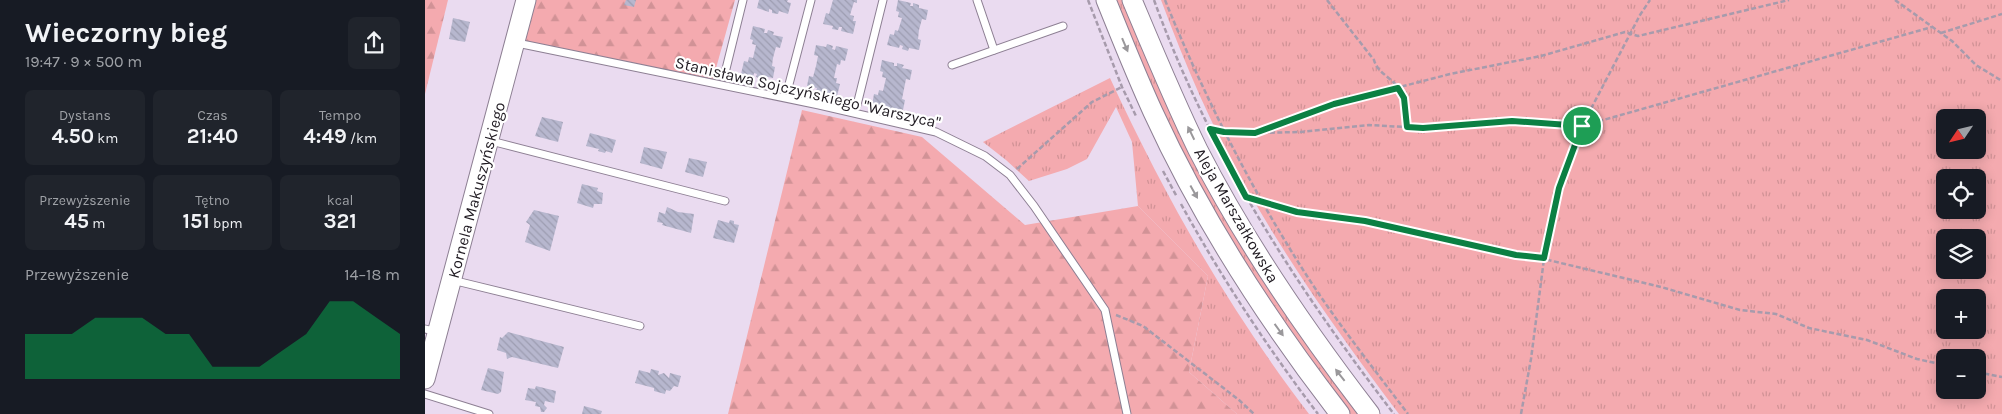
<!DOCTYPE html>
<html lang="pl">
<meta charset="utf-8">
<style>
body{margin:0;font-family:Karla,sans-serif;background:#20242c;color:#f1f3f6;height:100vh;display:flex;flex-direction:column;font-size:19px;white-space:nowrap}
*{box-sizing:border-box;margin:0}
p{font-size:16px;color:#9ea1a6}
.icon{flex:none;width:28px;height:28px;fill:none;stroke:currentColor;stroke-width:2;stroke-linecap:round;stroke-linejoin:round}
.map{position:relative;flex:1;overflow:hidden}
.drawer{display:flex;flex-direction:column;background:#171b24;width:425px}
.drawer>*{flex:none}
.needle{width:32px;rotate:235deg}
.fabs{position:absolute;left:1511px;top:109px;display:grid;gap:10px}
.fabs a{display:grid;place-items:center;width:50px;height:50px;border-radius:8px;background:#171b24;box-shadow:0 2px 12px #0003;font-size:25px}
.pin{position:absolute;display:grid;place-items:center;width:42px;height:42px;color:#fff;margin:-21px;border:2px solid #fff;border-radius:50%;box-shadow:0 1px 5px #0007}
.round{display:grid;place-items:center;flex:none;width:52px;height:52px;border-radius:8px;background:#20242c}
.summary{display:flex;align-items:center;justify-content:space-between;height:85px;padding:0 25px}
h1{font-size:28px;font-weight:700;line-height:38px}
.metrics{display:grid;grid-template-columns:repeat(3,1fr);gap:8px;height:85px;padding:5px 25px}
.metrics div{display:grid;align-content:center;border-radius:8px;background:#20242c;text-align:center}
.metrics b{font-size:21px;font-weight:700}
.metrics small{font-size:14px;font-weight:400}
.metrics p{font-size:14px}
.chart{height:140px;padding:10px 25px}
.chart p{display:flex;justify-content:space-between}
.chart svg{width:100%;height:90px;margin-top:5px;fill:#0b8043;opacity:.7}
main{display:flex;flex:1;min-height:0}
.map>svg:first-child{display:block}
</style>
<main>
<section class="drawer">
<div class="summary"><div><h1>Wieczorny bieg</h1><p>19:47 · 9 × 500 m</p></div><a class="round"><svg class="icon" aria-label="share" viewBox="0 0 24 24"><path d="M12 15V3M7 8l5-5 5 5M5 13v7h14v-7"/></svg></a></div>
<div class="metrics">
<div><p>Dystans</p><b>4.50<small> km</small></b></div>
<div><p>Czas</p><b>21:40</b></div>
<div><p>Tempo</p><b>4:49<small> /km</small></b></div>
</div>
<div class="metrics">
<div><p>Przewyższenie</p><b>45<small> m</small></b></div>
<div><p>Tętno</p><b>151<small> bpm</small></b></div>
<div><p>kcal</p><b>321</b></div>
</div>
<div class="chart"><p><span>Przewyższenie</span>14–18 m</p>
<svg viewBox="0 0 160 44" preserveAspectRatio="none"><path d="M0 44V22L10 22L20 22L30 14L40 14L50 14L60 22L70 22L80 38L90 38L100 38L110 30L120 22L130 6L140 6L150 14L160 22V44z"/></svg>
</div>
</section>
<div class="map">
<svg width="1577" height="414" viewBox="0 0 1577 414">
<defs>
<pattern id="grass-tufts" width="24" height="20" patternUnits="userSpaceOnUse" patternTransform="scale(1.25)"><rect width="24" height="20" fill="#f4aaaf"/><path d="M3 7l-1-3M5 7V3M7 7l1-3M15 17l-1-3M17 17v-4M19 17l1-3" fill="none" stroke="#d19296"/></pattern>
<pattern id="forest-firs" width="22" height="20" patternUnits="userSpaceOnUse" patternTransform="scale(1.25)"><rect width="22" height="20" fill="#f4aaaf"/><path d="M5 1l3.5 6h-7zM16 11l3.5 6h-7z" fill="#d19296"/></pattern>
<pattern id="building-back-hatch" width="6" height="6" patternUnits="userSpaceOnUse" patternTransform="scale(1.25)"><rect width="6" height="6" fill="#b7b7ce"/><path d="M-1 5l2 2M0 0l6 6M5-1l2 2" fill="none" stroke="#9d9db1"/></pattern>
</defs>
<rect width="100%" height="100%" fill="#eadbf0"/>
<g fill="url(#grass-tufts)" fill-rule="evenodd">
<path d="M 688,0 L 700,0 L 729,72 L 936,414 L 923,414 L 820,267 L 733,109 Z"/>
<path d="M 736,0 L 1577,0 L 1577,414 L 974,414 C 919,341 866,267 821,187 C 787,128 760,64 736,0 ZM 1520,118 L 1552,118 L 1552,150 L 1520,150 ZM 1520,178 L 1552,178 L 1552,210 L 1520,210 ZM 1520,238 L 1552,238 L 1552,270 L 1520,270 ZM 1520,298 L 1552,298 L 1552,330 L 1520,330 ZM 1520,358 L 1552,358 L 1552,390 L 1520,390 Z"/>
<path d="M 685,78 C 741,199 803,308 884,414 L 812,414 L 764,372 L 783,276 L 713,206 L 707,142 L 691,107 L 662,159 L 642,169 L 604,181 L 581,160 L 558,142 Z"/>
</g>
<g fill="url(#forest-firs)">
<path d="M 0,0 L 23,0 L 0,94 Z"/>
<path d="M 111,0 L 310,0 L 288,79 L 99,41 Z"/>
<path d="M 377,110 L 497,137 L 600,225 L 713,206 L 783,276 L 764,372 L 812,414 L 303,414 Z"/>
</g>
<g fill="url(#building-back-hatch)">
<path d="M 201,0 L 211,0 L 209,7 L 199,5 Z"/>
<path d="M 334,0 L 363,0 L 362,2 L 366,3 L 363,14 L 354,11 L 353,14 L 347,13 L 347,10 L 344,9 L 344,12 L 332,8 Z"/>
<path d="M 408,0 L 432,0 L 432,3 L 429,2 L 425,15 L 429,16 L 428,21 L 431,21 L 428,34 L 416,31 L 417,27 L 414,27 L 413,30 L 407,29 L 408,26 L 398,24 L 401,13 L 404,14 Z"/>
<path d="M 473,0 L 486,3 L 485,6 L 488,6 L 488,3 L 494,5 L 494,8 L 503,10 L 501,20 L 497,19 L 494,30 L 493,39 L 496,40 L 494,50 L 484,48 L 483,51 L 477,49 L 478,46 L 475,45 L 474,48 L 462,45 L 465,34 L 469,35 L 470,30 L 473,31 L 477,18 L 473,17 L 474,12 L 471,11 Z"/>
<path d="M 28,18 L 45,22 L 40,42 L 24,39 Z"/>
<path d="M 328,26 L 340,29 L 339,33 L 342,33 L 343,30 L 349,32 L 348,35 L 358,37 L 355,48 L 351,47 L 348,58 L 347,66 L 350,67 L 348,78 L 338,76 L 337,79 L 331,77 L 332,74 L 329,73 L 328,77 L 316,74 L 319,61 L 323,62 L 324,57 L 328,58 L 331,45 L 327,44 L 328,40 L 325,39 Z"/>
<path d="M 402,44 L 408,46 L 407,49 L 410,50 L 411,46 L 423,49 L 420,61 L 416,60 L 415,65 L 412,64 L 409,78 L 412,78 L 411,83 L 415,84 L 412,96 L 400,93 L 401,90 L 398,89 L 397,93 L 391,91 L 392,88 L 382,86 L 384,76 L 388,77 L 391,66 L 393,56 L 389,55 L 391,45 L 401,47 Z"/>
<path d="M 457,60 L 469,63 L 469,66 L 472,66 L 472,63 L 479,65 L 477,68 L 487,70 L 485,80 L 481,79 L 477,99 L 480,100 L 478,110 L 468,108 L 467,111 L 461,109 L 462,106 L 459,105 L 459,108 L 447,105 L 449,94 L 453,95 L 454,90 L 458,91 L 461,78 L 457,77 L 458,72 L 455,71 Z"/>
<path d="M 117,117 L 138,122 L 133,142 L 110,136 Z"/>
<path d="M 165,133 L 191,140 L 187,153 L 181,151 L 180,153 L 173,151 L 174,149 L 161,146 Z"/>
<path d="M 219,147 L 242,152 L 237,169 L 215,163 Z"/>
<path d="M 264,158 L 282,162 L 278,177 L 260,172 Z"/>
<path d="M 157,184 L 173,188 L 172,191 L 178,193 L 177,204 L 169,204 L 168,208 L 152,203 Z"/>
<path d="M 242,207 L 253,212 L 269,214 L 266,233 L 237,225 L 238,223 L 232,222 L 234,212 L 240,214 Z"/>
<path d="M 109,210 L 134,216 L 125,251 L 100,242 L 105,225 L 101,222 Z"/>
<path d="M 293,220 L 304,223 L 305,220 L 309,221 L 309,224 L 314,225 L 309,243 L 288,238 Z"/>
<path d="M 83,332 L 139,347 L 133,368 L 87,357 L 82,359 L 81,353 L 72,350 L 75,337 L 77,338 Z"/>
<path d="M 63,368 L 79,372 L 76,392 L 73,394 L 56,390 Z"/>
<path d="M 226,369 L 234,371 L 233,375 L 239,373 L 244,378 L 245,373 L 256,376 L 253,387 L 249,386 L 245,391 L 241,390 L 240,394 L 229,391 L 229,388 L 210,383 L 214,370 L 225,373 Z"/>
<path d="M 111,386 L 131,391 L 129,403 L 120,401 L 119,405 L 122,408 L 119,412 L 116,412 L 115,407 L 110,406 L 111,402 L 100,400 L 103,388 L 110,389 Z"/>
<path d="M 159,406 L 177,411 L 176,414 L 157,414 Z"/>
</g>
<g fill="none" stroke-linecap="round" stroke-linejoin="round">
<g stroke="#8d7f93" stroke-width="9">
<g id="lane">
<path d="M 552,0 L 569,50"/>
<path d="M 92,43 L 394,105 L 511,132 L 560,156 L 585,175 L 609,206 L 680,310 L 702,414"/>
<path d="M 527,65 L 638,26"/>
<path d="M 299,77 L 318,0"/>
<path d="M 363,88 L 386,0"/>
<path d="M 432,105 L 458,0"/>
<path d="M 66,141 L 300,201"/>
<path d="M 27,280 L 215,326"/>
<path d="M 0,329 L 12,332"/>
<path d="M 0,394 L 64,414"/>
</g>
</g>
<g stroke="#8d7f93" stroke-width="21">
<g id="secondary">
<path d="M 681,0 C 696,37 711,75 728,112 C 777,219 843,321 915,414"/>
<path d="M 707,0 C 728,50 749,101 773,150 C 821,244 881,331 945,414"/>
<path d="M 0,379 L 101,0"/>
</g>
</g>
<g stroke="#a79bac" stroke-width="2.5" stroke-dasharray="5 2.5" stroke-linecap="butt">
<path d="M 663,0 L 697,87 L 711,116"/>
<path d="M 729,0 C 784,152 871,287 969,414"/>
<path d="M 740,0 C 779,96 826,189 882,276 C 913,324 949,369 983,414"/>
<path d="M 902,0 L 949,60 C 952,72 965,77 973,87 C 981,98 981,114 982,127"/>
<path d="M 1470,0 L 1527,41 L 1551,65 L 1577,81"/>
<path d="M 1516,33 L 1577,14"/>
<path d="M 785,129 L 830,133 L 876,132 L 944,125 L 998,128 L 1087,121 L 1157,126 L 1507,27"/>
<path d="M 834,132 L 909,104 L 1025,74 L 1116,56 L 1200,32 L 1213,36 L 1364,0"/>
<path d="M 592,169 L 667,102 L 697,87"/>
<path d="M 738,171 L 752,197"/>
<path d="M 821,197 L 872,212 L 940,221 L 1091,255 L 1119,259 L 1236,287 L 1315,310 L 1351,314 L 1384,328 L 1442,340 L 1492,359 L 1520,365"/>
<path d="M 756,204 C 796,277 842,347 893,414"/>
<path d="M 691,315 L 718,326 L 814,400 L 829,414"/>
<path d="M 1552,372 L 1577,377"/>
<path d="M 1096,414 L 1106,359 L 1119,259 L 1134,188 L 1157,126 L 1215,15 L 1225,0"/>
</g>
<use href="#lane" stroke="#fff" stroke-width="7"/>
<use href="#secondary" stroke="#fff" stroke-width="19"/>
</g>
<defs><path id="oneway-solid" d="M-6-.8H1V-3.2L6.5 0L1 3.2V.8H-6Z" transform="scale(1.25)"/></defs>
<g fill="#9a989b">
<use href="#oneway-solid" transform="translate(700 45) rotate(67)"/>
<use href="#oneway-solid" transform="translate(766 133) rotate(-116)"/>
<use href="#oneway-solid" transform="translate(769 192) rotate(61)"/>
<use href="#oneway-solid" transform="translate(854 330) rotate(54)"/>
<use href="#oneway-solid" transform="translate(915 375) rotate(-128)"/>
</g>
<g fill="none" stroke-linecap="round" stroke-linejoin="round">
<g stroke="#fff" stroke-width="10">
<path id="route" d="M 973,88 L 979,98 L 982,127 L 998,128 L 1087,121 L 1157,126 L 1134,188 L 1119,258 L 1091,255 L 940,221 L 872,212 L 821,197 L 785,129 L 799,132 L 830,133 L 909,104 Z"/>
</g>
<use href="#route" stroke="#0b8043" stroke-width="6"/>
</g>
<g text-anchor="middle" stroke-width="4.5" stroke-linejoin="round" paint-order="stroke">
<g font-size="16" fill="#1f1a21" stroke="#fff">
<text transform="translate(383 92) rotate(13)" y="6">Stanisława Sojczyńskiego "Warszyca"</text>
<text transform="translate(51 190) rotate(-75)" y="6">Kornela Makuszyńskiego</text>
<text transform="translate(812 215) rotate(60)" y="6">Aleja Marszałkowska</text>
</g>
</g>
</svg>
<div class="fabs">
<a><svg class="needle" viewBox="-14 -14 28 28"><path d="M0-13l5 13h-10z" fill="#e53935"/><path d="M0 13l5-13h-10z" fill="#9ea1a6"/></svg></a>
<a><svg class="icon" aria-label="locate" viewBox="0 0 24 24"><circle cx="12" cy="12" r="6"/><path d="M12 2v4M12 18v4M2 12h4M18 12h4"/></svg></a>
<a><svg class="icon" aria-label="layers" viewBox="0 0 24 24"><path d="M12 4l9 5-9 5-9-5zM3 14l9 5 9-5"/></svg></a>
<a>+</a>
<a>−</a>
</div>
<div class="pin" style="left:1157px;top:126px;background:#1e9e55"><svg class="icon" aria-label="arrive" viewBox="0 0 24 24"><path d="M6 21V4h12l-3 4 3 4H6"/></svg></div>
</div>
</main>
